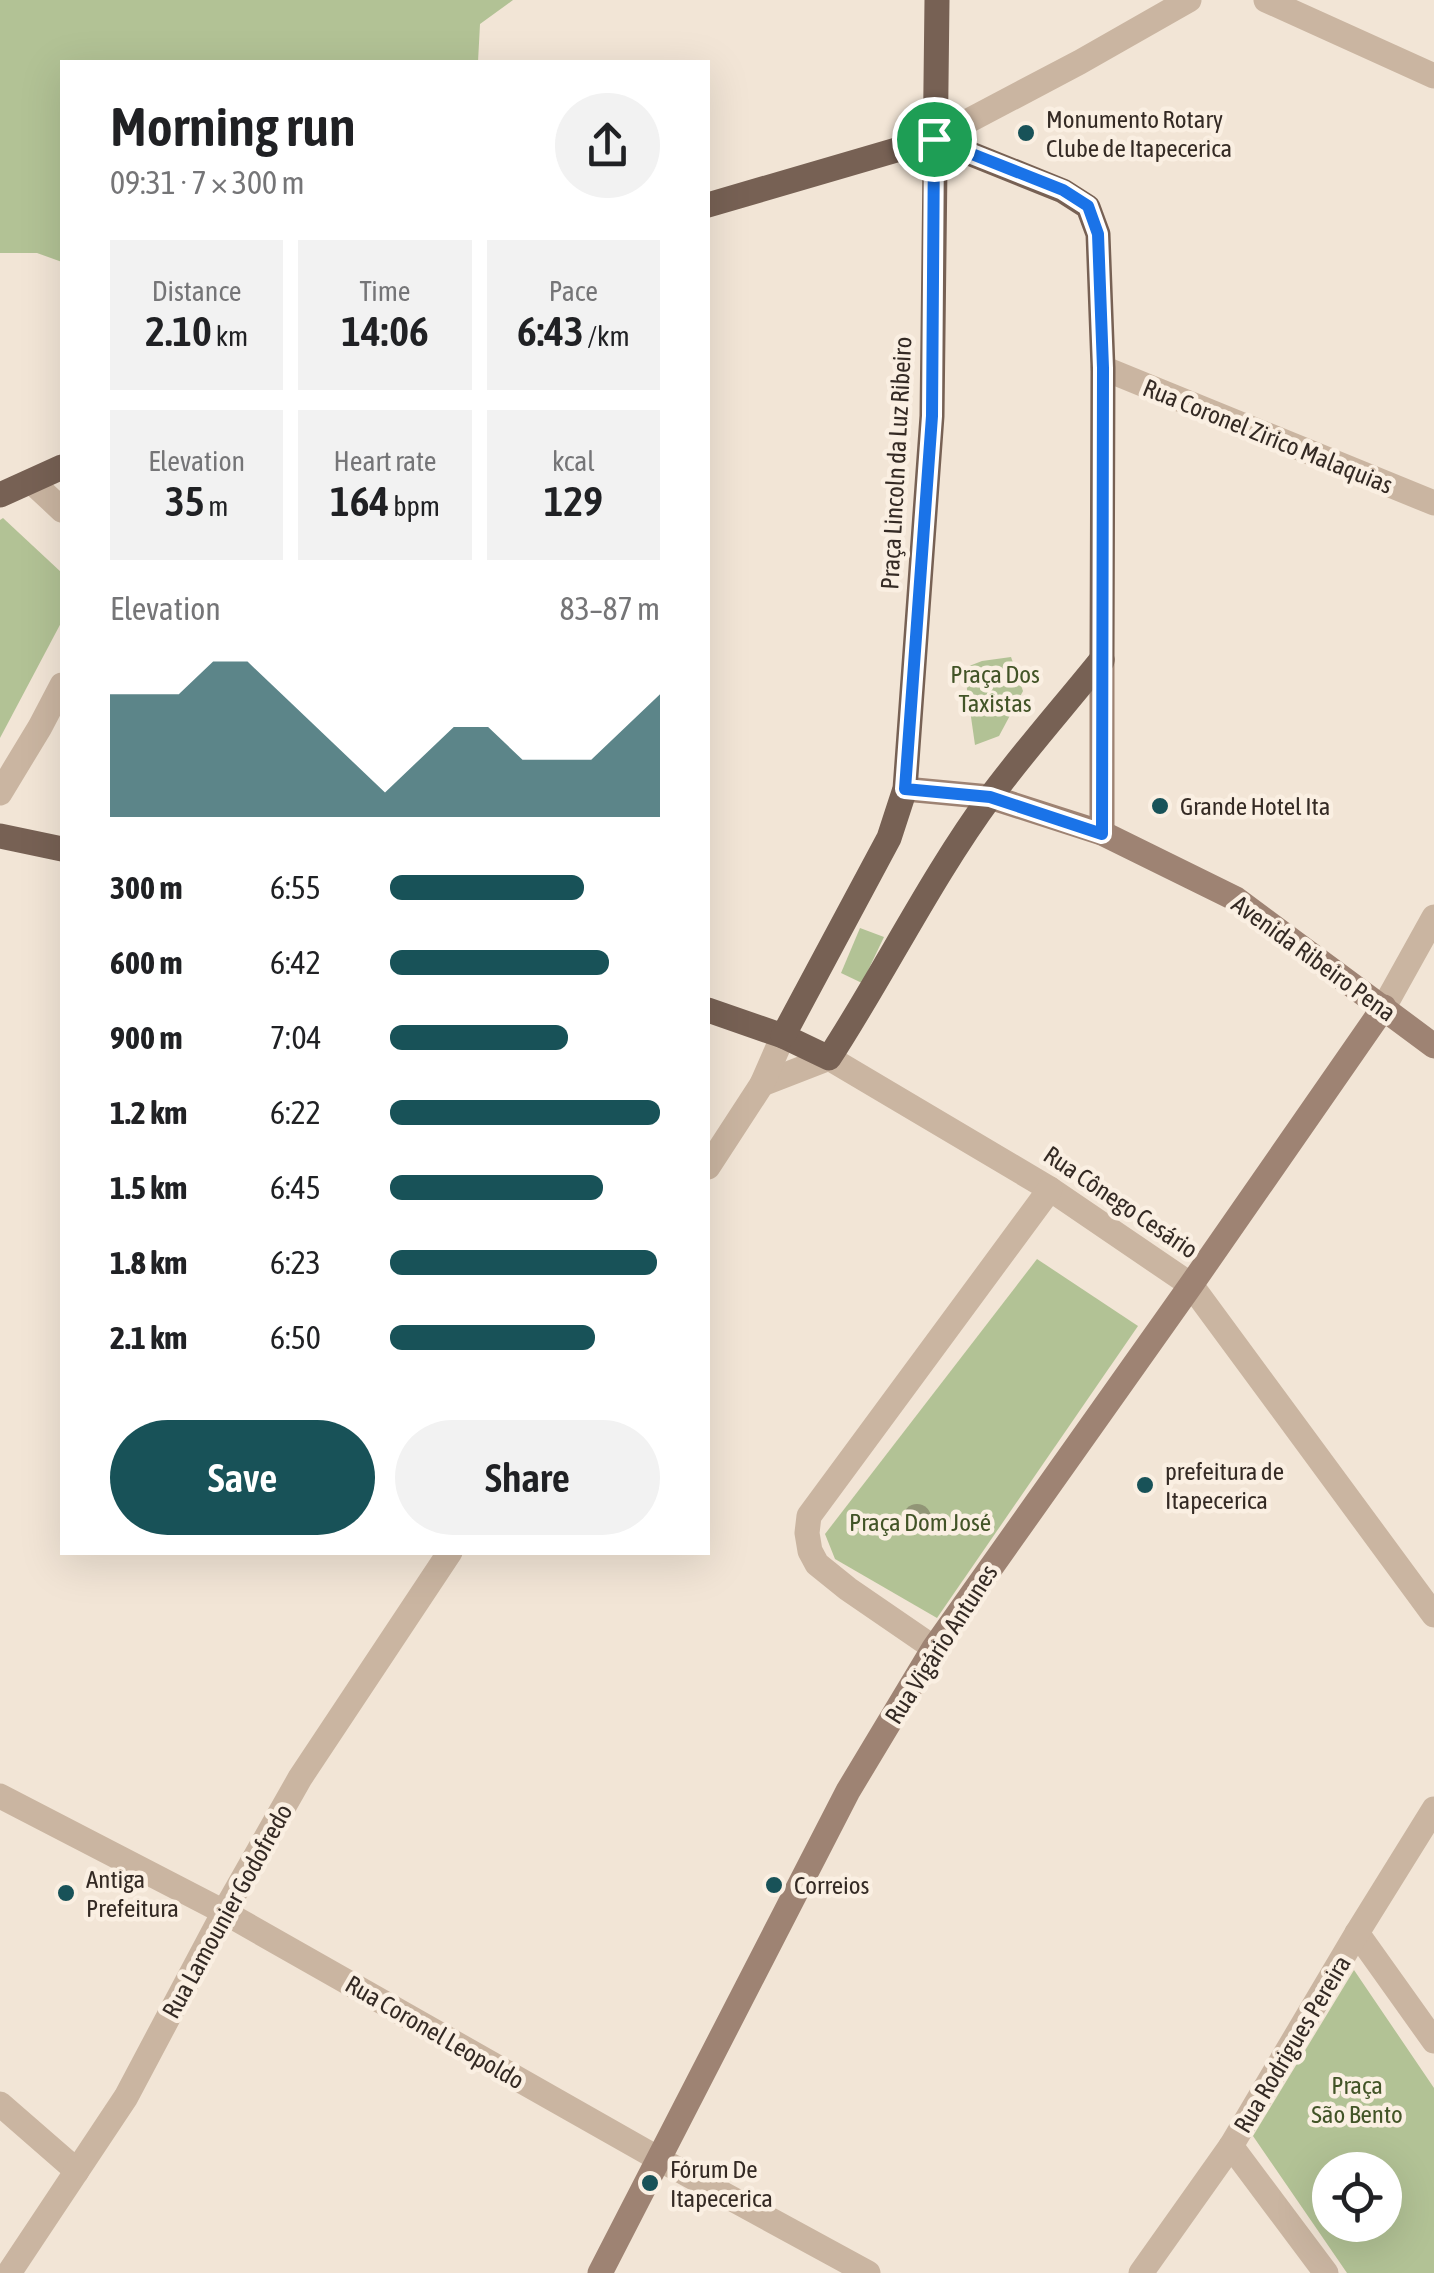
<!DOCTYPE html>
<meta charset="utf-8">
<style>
body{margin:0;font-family:"Asap Condensed",sans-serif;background:#f2f2f2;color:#202124;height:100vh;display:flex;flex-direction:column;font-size:38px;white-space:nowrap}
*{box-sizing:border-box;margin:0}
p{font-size:32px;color:#757577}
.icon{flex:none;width:55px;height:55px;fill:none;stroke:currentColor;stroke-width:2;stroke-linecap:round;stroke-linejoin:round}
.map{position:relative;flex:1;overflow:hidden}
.side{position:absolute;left:60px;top:60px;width:650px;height:1495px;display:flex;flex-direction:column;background:#fff;border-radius:0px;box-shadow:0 10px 40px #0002}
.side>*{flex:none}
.fabs{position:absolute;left:1312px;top:2152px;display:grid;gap:20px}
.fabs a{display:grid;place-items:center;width:90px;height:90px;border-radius:50%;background:#fff;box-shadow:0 10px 40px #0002;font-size:50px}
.pin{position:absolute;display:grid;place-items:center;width:85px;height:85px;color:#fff;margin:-42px;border:5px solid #fff;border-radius:50%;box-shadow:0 2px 10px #0007}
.round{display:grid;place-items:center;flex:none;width:105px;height:105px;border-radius:52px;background:#f2f2f2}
.head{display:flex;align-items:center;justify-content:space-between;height:170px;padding:0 50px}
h1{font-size:55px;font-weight:600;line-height:75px}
.figures{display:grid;grid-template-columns:repeat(3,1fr);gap:15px;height:170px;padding:10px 50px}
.figures div{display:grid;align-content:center;border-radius:0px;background:#f2f2f2;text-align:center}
.figures b{font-size:42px;font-weight:600}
.figures small{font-size:28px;font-weight:400}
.figures p{font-size:28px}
.chart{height:280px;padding:20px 50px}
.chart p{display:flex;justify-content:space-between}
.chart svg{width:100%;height:180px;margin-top:10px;fill:#185258;opacity:.7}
.action{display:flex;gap:20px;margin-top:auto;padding:20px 50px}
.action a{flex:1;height:115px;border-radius:60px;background:#185258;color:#fff;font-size:40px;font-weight:600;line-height:115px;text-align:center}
.action a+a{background:#f2f2f2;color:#202124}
ul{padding:0 50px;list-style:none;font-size:32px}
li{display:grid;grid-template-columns:160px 120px 1fr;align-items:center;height:75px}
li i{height:25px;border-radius:12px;background:#185258}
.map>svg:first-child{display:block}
</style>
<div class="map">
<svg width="1434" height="2273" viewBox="0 0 1434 2273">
<rect width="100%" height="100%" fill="#f2e5d6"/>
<g fill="#b2c295" fill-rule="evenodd">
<path d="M 0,0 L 513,0 L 480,24 L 478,62 L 62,62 L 62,262 L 37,253 L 0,253 Z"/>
<path d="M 3,518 L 62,573 L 62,621 L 0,738 L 0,520 Z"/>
<path d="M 1011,657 L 1023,691 L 999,736 L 975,745 L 964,668 L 982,661 Z"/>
<path d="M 860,928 L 884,937 L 862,983 L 841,973 Z"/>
<path d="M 1037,1259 L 1138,1326 L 937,1618 L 835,1559 L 825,1534 Z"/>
<path d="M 1354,1970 L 1434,2088 L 1434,2273 L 1347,2273 L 1253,2136 ZM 1330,2170 L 1385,2170 L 1385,2225 L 1330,2225 Z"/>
</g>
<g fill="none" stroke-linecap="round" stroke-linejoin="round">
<g stroke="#cab5a1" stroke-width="25">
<path d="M 1266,0 L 1434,76"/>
<path d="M 934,139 L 1080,62 L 1189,0"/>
<path d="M 1103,368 L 1434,503"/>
<path d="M 32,482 L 62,510"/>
<path d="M 0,793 L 40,727 L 62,685"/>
<path d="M 1384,1007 L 1434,917"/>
<path d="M 762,1084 L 829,1058 L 1050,1189 L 1191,1285 L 1434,1615"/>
<path d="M 708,1167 L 762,1084 L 783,1036"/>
<path d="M 934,1648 L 848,1589 L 817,1564 L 810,1551 L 807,1533 L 809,1516 L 1050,1189"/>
<path d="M 0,1796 L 224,1912 L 659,2159 L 868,2273"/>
<path d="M 1357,1933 L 1434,2041"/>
<path d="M 0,2104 L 77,2171"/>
<path d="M 1231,2146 L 1326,2273"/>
<path d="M 9,2273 L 126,2097 L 224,1912 L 300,1778 L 450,1552"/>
<path d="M 1141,2273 L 1231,2146 L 1357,1933 L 1434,1809"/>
</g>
<g stroke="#9e8373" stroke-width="25">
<path d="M 1102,661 L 1102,833"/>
<path d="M 905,789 L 990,797 L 1102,833 L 1236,899 L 1434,1046"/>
<path d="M 600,2273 L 848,1791 L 934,1648 L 1191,1285 L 1384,1007"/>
</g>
<g stroke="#776154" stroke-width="25">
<path d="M 934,139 L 1063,191 L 1088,207 L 1098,234 L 1103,368 L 1102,661"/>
<path d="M 708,205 L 934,139"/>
<path d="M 0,495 L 62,467"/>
<path d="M 0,836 L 62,849"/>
<path d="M 708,1010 L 783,1036 L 829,1058 C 885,972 930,879 991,796 C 1026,749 1065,705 1102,659"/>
<path d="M 783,1036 L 889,838 L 905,789 L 932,416 L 937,0"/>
</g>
</g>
<circle fill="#919576" cx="917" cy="1518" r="14"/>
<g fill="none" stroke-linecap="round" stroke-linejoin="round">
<g stroke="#fff" stroke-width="20">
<path id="route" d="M 934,139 L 1063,190 L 1088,206 L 1098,234 L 1103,368 L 1102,834 L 990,797 L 905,789 L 932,416 Z"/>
</g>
<use href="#route" stroke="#1a73e8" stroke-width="12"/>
</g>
<g fill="#185258" stroke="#faefe2" stroke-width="4">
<circle cx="1026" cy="133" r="10"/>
<circle cx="1160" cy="806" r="10"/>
<circle cx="1145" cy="1485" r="10"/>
<circle cx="774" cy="1885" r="10"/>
<circle cx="66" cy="1893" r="10"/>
<circle cx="650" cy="2183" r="10"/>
</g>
<g text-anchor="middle" stroke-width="9" stroke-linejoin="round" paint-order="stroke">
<g font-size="25" fill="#342a24" stroke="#faefe2" text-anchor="start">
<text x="1046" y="128">Monumento Rotary<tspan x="1046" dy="29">Clube de Itapecerica</tspan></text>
<text x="1180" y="815">Grande Hotel Ita</text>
<text x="1165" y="1480">prefeitura de<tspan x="1165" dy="29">Itapecerica</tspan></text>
<text x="86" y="1888">Antiga<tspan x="86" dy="29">Prefeitura</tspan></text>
<text x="794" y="1894">Correios</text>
<text x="670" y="2178">Fórum De<tspan x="670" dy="29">Itapecerica</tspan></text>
</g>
<g font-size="25" fill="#342a24" stroke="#faefe2">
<text transform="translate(1268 436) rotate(22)" y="9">Rua Coronel Zirico Malaquias</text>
<text transform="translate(896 463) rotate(-87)" y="9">Praça Lincoln da Luz Ribeiro</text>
<text transform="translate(1314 958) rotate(36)" y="9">Avenida Ribeiro Pena</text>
<text transform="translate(1121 1202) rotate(34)" y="9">Rua Cônego Cesário</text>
<text transform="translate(941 1644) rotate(-57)" y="9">Rua Vigário Antunes</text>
<text transform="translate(227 1911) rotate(-61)" y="9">Rua Lamounier Godofredo</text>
<text transform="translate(435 2032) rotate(30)" y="9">Rua Coronel Leopoldo</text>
<text transform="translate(1292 2044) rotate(-59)" y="9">Rua Rodrigues Pereira</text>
</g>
<g font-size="25" fill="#425427" stroke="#faefe2">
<text x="995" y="683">Praça Dos<tspan x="995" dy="29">Taxistas</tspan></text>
<text x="920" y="1531">Praça Dom José</text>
<text x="1357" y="2094">Praça<tspan x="1357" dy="29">São Bento</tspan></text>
</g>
</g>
</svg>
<div class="fabs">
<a><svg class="icon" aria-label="locate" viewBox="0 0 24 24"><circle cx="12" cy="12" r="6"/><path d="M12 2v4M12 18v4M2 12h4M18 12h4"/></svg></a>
</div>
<div class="pin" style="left:934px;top:139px;background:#1e9e55"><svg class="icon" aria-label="arrive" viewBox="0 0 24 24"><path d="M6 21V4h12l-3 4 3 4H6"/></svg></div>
<section class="side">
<div class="head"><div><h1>Morning run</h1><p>09:31 · 7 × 300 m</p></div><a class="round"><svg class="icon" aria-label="share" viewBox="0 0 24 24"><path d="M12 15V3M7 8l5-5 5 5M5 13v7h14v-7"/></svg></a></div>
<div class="figures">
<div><p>Distance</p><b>2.10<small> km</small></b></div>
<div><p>Time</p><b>14:06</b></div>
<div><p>Pace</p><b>6:43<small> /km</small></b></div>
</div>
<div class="figures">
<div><p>Elevation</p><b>35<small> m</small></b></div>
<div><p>Heart rate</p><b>164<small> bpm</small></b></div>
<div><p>kcal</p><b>129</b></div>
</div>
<div class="chart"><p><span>Elevation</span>83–87 m</p>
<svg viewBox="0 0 160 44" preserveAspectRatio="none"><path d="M0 44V14L10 14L20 14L30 6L40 6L50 14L60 22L70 30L80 38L90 30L100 22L110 22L120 30L130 30L140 30L150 22L160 14V44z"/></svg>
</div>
<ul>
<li><b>300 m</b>6:55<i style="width:72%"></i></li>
<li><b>600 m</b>6:42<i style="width:81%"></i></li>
<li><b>900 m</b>7:04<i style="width:66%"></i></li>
<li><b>1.2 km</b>6:22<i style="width:100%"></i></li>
<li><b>1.5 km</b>6:45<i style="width:79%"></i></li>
<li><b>1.8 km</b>6:23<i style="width:99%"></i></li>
<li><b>2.1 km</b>6:50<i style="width:76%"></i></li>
</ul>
<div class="action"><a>Save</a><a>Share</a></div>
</section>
</div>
